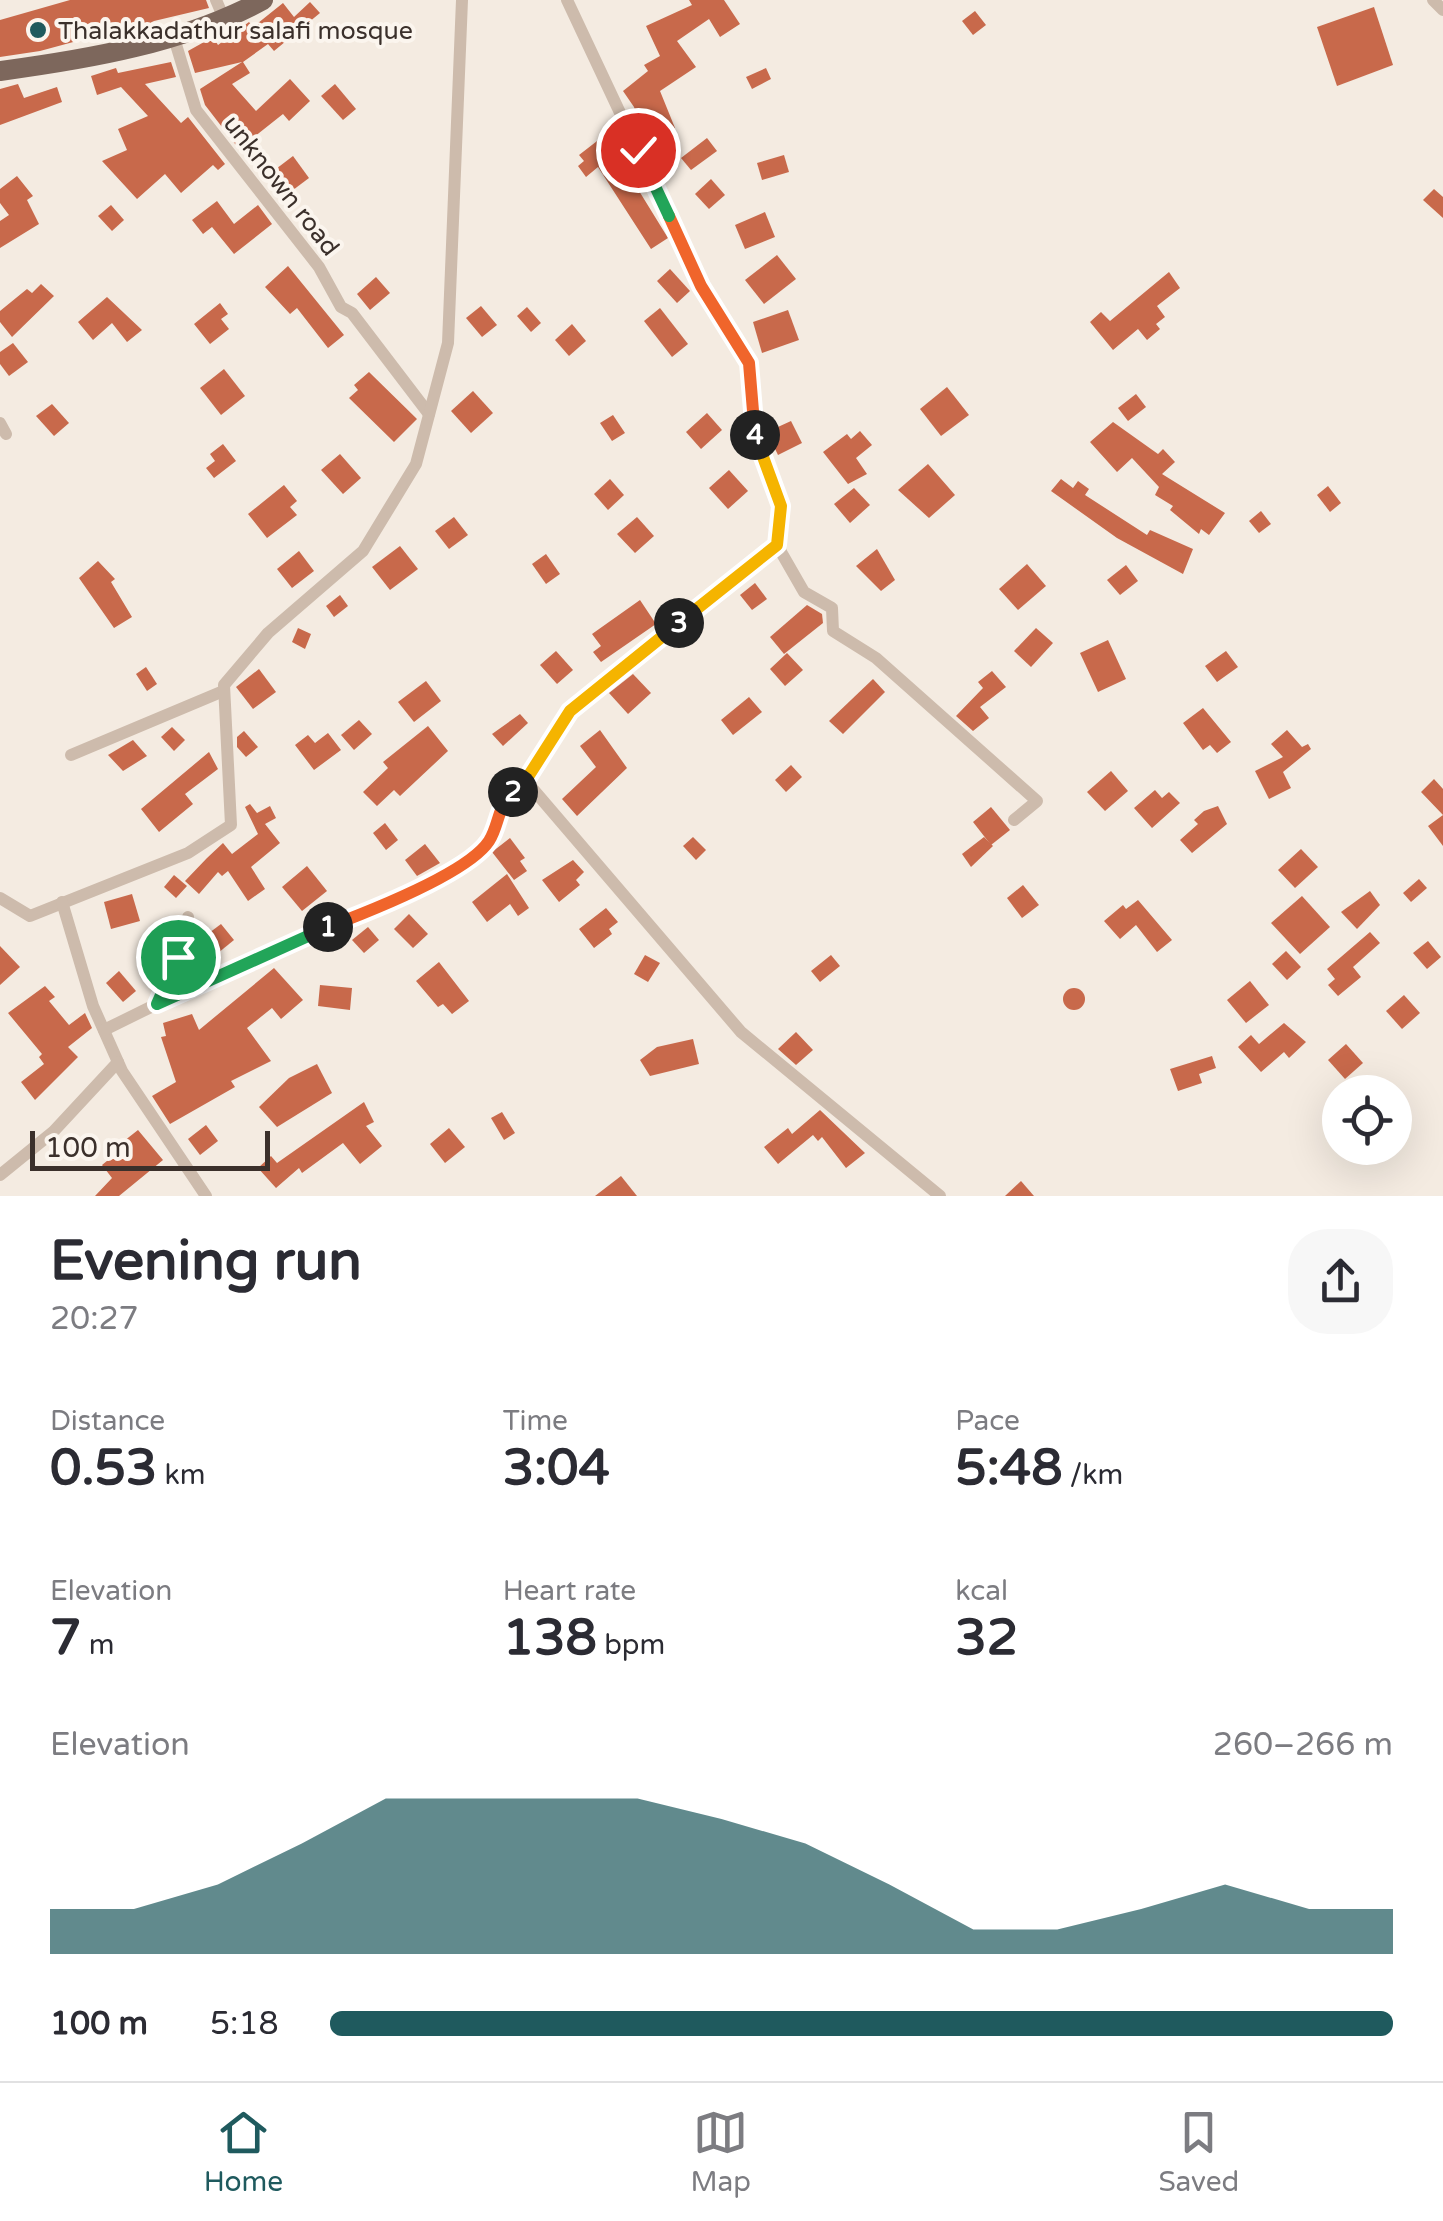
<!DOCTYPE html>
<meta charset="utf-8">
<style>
body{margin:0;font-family:"Varela Round",sans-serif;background:#f7f7f7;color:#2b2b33;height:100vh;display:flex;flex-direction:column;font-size:38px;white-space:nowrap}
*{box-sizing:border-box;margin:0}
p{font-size:32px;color:#7c7c81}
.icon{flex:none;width:55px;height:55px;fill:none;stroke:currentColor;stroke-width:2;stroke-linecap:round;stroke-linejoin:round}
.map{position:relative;height:1196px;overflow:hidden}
.drawer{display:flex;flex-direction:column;background:#fff;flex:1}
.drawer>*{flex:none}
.fabs{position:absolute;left:1322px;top:1075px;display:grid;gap:20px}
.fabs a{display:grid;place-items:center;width:90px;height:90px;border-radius:50%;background:#fff;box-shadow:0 10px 40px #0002;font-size:50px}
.scale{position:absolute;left:30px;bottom:25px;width:240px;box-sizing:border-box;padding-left:10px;border:5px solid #3b302b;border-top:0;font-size:28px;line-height:35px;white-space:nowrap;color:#3b302b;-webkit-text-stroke:8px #fbf5ee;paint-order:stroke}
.pin{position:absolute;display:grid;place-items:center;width:85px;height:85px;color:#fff;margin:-42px;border:5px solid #fff;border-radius:50%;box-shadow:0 2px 10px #0007}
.km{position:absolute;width:50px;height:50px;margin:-25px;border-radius:50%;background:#222;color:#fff;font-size:28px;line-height:50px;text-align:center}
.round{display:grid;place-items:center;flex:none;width:105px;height:105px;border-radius:40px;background:#f7f7f7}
.head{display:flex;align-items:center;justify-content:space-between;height:170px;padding:0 50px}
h1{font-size:55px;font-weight:700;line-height:75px}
.figures{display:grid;grid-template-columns:repeat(3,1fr);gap:15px;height:170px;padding:10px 50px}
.figures div{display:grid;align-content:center}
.figures b{font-size:50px;font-weight:700}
.figures small{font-size:28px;font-weight:400}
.figures p{font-size:28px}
.chart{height:280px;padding:20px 50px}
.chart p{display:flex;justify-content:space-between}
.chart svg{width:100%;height:180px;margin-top:10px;fill:#1f5a5e;opacity:.7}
ul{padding:0 50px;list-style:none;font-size:32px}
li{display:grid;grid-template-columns:160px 120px 1fr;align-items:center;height:75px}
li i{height:25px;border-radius:12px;background:#1f5a5e}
.tab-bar{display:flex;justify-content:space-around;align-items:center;height:140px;border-top:2px solid #e1e1e2;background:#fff;font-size:28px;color:#7c7c81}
.tab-bar a{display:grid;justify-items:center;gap:5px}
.tab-bar .selected{color:#1f5a5e}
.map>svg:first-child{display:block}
</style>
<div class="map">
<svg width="1443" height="1196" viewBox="0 0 1443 1196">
<rect width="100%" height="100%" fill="#f4ebe1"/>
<g fill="#c8694b">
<path d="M 70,0 L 206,0 L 209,8 L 154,21 L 127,34 L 125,28 L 40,51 L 0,57 L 0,20 Z"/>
<path d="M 689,0 L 724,0 L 740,24 L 720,37 L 709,19 L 677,41 L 696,67 L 660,91 L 675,128 L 644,140 L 634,107 L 623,91 L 648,71 L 644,65 L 660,56 L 646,26 L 692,5 Z"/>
<path d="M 310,2 L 320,13 L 274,51 L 268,44 L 243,62 L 250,73 L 232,84 L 256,111 L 290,79 L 310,101 L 289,121 L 283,114 L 239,149 L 205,105 L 200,89 L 242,62 L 195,73 L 188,51 L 213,37 L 218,45 L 249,22 L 253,27 L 283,3 L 294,17 Z"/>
<path d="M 1374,7 L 1393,65 L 1337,86 L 1317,27 Z"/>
<path d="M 975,11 L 986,25 L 973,35 L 962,21 Z"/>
<path d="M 171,62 L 176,77 L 145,84 L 181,123 L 188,117 L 225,164 L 218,170 L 213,165 L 181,193 L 165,174 L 137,199 L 102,161 L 127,150 L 118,129 L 148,116 L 121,87 L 97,95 L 91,76 L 116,68 L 118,73 Z"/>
<path d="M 766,68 L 771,79 L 752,89 L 746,77 Z"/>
<path d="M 18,84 L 24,98 L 57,87 L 62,102 L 0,125 L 0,89 Z"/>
<path d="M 335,84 L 356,109 L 343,120 L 321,96 Z"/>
<path d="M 601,138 L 617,159 L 624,154 L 640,179 L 636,186 L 668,238 L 651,249 L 598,167 L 586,177 L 578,166 L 584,161 L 579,155 Z"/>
<path d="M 707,138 L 717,151 L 691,170 L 681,158 Z"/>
<path d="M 784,155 L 789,172 L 762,180 L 757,163 Z"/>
<path d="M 293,156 L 309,178 L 285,196 L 268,175 Z"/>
<path d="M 17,176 L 33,196 L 27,200 L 39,224 L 0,248 L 0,221 L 9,215 L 0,203 L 0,189 Z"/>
<path d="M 711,179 L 725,195 L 709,209 L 695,194 Z"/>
<path d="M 1434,189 L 1443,197 L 1443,218 L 1423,200 Z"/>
<path d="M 217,201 L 234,224 L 258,205 L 272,224 L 234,254 L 212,227 L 203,234 L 192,220 Z"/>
<path d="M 111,205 L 124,220 L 112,231 L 98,216 Z"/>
<path d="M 765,212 L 775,237 L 745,249 L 735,225 Z"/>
<path d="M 777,255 L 796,279 L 764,304 L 745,280 Z"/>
<path d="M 288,266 L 344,335 L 328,348 L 297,308 L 290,314 L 265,287 Z"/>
<path d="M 670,269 L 690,291 L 677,303 L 657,281 Z"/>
<path d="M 1169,272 L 1180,288 L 1157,306 L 1165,317 L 1156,324 L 1160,329 L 1147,340 L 1138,329 L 1113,350 L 1090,322 L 1101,312 L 1110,321 Z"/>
<path d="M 376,277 L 390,293 L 370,310 L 357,294 Z"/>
<path d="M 41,284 L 54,296 L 12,337 L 0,322 L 0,311 L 27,289 L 32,293 Z"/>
<path d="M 107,297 L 142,330 L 127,342 L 112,323 L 93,340 L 78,322 Z"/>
<path d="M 220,303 L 228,314 L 221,319 L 229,329 L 210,344 L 194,324 Z"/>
<path d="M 481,306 L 497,325 L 482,337 L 466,318 Z"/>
<path d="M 527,307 L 541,323 L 531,332 L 517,316 Z"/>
<path d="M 660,308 L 688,344 L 672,357 L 644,321 Z"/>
<path d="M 788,310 L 799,340 L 762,353 L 753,322 Z"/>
<path d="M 572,324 L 586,341 L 569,356 L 555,340 Z"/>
<path d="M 13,343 L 28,362 L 9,376 L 0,364 L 0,352 Z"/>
<path d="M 224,369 L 245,396 L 221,415 L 200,388 Z"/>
<path d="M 369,372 L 417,419 L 394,442 L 349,398 L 358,390 L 354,385 Z"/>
<path d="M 947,387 L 969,415 L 941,436 L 920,409 Z"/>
<path d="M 473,391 L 493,413 L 471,433 L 451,411 Z"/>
<path d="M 1136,394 L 1146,407 L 1128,421 L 1118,408 Z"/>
<path d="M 52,404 L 69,423 L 54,436 L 36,416 Z"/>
<path d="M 707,413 L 722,430 L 701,449 L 686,432 Z"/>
<path d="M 613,415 L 625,433 L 612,441 L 600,423 Z"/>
<path d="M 791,421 L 802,443 L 778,455 L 767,432 Z"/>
<path d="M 1113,422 L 1158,454 L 1163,449 L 1175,462 L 1162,474 L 1225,513 L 1209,535 L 1201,529 L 1199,534 L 1170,510 L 1173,506 L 1155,495 L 1159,487 L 1132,458 L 1117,472 L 1090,442 Z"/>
<path d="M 860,431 L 872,445 L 856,458 L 867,474 L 848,484 L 823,452 L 847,434 L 851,439 Z"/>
<path d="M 223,444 L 236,461 L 214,478 L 206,468 L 215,461 L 210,454 Z"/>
<path d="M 340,454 L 361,478 L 343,494 L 321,470 Z"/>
<path d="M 928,464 L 955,495 L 929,518 L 898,490 Z"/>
<path d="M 729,470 L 748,491 L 728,509 L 709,488 Z"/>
<path d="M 610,479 L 624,495 L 608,510 L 594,494 Z"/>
<path d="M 1061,479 L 1073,488 L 1078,481 L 1089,489 L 1085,495 L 1147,535 L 1150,530 L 1193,549 L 1183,574 L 1117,538 L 1051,491 Z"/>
<path d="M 284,485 L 297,501 L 290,507 L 297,515 L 267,538 L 248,514 Z"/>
<path d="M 1328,486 L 1341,503 L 1330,512 L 1317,495 Z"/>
<path d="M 854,488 L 870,505 L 850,523 L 834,504 Z"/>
<path d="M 1261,511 L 1271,524 L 1259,533 L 1249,521 Z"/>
<path d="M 454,517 L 468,535 L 449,549 L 435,531 Z"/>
<path d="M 637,517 L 654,536 L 635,553 L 617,534 Z"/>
<path d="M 400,546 L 418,569 L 390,590 L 372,567 Z"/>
<path d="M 877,549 L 895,580 L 881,591 L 856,566 Z"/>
<path d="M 299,551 L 314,571 L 292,588 L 277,569 Z"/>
<path d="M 546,554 L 560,574 L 546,584 L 532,564 Z"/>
<path d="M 98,561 L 115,579 L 111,582 L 132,617 L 114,628 L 79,578 Z"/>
<path d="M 1027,564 L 1046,586 L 1018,610 L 999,589 Z"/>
<path d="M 1126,565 L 1138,581 L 1120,595 L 1107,580 Z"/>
<path d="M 755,583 L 767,599 L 752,610 L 740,595 Z"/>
<path d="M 340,595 L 348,606 L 334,617 L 326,606 Z"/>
<path d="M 640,600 L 656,624 L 601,662 L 593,652 L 601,646 L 592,634 Z"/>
<path d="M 807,605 L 822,614 L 823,623 L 784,654 L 770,637 Z"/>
<path d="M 298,628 L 311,634 L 305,649 L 292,642 Z"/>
<path d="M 1036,628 L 1053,643 L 1031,667 L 1014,651 Z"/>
<path d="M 1108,640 L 1126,679 L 1098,692 L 1080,653 Z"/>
<path d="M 556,651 L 573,670 L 557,684 L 540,665 Z"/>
<path d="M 1226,651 L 1238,667 L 1217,682 L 1205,666 Z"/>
<path d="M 787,653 L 803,670 L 785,686 L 770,669 Z"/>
<path d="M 146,667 L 157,684 L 147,691 L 136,674 Z"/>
<path d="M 259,669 L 276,692 L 253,709 L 236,687 Z"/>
<path d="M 992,671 L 1006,687 L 980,707 L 989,718 L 973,731 L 956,716 L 983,688 L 978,682 Z"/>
<path d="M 633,674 L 651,693 L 628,714 L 609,693 Z"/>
<path d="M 873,679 L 885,692 L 843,734 L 829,721 Z"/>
<path d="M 426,681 L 441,701 L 414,722 L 398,702 Z"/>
<path d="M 749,697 L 762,712 L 733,735 L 721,720 Z"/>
<path d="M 1203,708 L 1231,742 L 1217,753 L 1210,745 L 1203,750 L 1183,723 Z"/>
<path d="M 520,714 L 528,723 L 503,746 L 492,734 Z"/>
<path d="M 359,720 L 372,734 L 354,750 L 341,735 Z"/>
<path d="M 428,726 L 448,751 L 400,796 L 394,790 L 377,806 L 363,792 L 388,768 L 383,762 Z"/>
<path d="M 172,727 L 185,740 L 174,751 L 161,737 Z"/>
<path d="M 600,730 L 627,768 L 577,816 L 562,799 L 596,767 L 580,746 Z"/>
<path d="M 1287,730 L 1302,747 L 1308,744 L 1311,749 L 1283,772 L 1291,788 L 1269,799 L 1255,771 L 1283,757 L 1271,744 Z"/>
<path d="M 244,731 L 258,747 L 246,757 L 237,747 L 237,737 Z"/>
<path d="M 328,733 L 341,750 L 314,770 L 295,745 L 308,735 L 315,743 Z"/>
<path d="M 133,740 L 147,756 L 123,771 L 108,755 Z"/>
<path d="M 209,752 L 218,769 L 185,794 L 193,804 L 159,832 L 141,809 Z"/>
<path d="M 791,765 L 802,777 L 786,792 L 775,780 Z"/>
<path d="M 1111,771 L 1128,791 L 1105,811 L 1087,792 Z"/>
<path d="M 1434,779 L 1443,789 L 1443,846 L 1428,826 L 1443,815 L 1421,792 Z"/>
<path d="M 1155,790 L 1162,798 L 1169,792 L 1180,803 L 1152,828 L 1134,808 Z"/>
<path d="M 250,804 L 257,813 L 270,806 L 276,818 L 265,824 L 280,843 L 251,867 L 265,889 L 248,901 L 228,871 L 222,876 L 218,872 L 199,894 L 185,881 L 207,858 L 223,843 L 232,854 L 258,834 L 245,807 Z"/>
<path d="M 1218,806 L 1227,824 L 1192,853 L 1180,840 L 1198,824 L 1194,820 L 1204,811 Z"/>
<path d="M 991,807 L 1010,830 L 991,845 L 973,822 Z"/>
<path d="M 385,823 L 398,840 L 386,850 L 373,833 Z"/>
<path d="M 693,837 L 706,850 L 696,860 L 683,846 Z"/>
<path d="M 984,837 L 993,846 L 971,867 L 962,854 Z"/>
<path d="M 510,838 L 525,858 L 520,861 L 527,871 L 514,880 L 492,852 Z"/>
<path d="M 425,844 L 440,863 L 417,876 L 405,860 Z"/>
<path d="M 1301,849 L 1318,867 L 1295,888 L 1278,870 Z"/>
<path d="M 573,860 L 584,872 L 576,880 L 580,885 L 559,902 L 542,880 Z"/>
<path d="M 307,866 L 327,891 L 302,911 L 282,887 Z"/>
<path d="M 507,874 L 529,908 L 518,916 L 510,904 L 487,922 L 472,902 Z"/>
<path d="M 174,875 L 187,886 L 176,898 L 164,887 Z"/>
<path d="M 1419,879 L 1427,888 L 1411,902 L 1403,893 Z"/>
<path d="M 1023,885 L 1039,905 L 1022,918 L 1007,898 Z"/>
<path d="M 1370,891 L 1380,905 L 1357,929 L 1341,912 Z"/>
<path d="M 132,894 L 140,921 L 111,929 L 104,902 Z"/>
<path d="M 1302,896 L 1330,927 L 1300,954 L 1271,923 Z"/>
<path d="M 1138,900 L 1172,940 L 1157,952 L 1136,925 L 1120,939 L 1104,921 L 1123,905 L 1126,909 Z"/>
<path d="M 606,908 L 618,922 L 609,929 L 612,934 L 594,948 L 579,929 Z"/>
<path d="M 409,914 L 428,934 L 413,948 L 394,929 Z"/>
<path d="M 221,924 L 234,940 L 218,953 L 205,936 Z"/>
<path d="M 368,927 L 379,940 L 364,953 L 352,940 Z"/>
<path d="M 1370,932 L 1380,943 L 1353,967 L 1361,977 L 1338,996 L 1328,985 L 1335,979 L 1327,969 Z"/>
<path d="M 1428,941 L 1441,957 L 1427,969 L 1413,953 Z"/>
<path d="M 0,946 L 20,967 L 0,985 Z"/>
<path d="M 1286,951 L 1301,967 L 1287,980 L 1272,964 Z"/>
<path d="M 645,955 L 660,963 L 648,982 L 634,974 Z"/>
<path d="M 831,955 L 840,966 L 820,982 L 811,971 Z"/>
<path d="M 439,962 L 469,1001 L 452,1014 L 443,1004 L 438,1007 L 416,981 Z"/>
<path d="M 274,968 L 303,1000 L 281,1019 L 272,1008 L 247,1028 L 271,1061 L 231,1081 L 235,1087 L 170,1124 L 152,1096 L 176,1082 L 161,1037 L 166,1036 L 163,1023 L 192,1014 L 199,1030 Z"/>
<path d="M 119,971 L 136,991 L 123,1002 L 106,983 Z"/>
<path d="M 1250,981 L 1269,1005 L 1246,1023 L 1227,1000 Z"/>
<path d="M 320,985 L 352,988 L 350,1010 L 318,1006 Z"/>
<path d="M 45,986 L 55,997 L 49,1001 L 69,1025 L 85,1013 L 92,1028 L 68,1047 L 78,1057 L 35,1100 L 21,1082 L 44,1064 L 39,1057 L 42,1054 L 8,1013 Z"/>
<circle cx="1074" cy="999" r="11"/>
<path d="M 1404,995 L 1420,1013 L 1402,1029 L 1386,1011 Z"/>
<path d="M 1284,1023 L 1306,1042 L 1289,1058 L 1284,1052 L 1261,1072 L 1238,1047 L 1251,1035 L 1259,1044 Z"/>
<path d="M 796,1032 L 813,1050 L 796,1065 L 778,1049 Z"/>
<path d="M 693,1039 L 699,1064 L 650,1076 L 640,1060 L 657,1047 Z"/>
<path d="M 1346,1044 L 1363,1063 L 1345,1079 L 1328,1060 Z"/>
<path d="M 1212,1056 L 1216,1068 L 1199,1074 L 1202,1083 L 1178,1091 L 1170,1069 Z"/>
<path d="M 317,1064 L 332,1093 L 277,1127 L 259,1107 L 289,1078 Z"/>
<path d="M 364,1102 L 374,1122 L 366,1126 L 382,1146 L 360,1164 L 343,1143 L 302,1173 L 299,1168 L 276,1188 L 258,1168 L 271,1156 L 277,1163 Z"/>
<path d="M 820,1110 L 865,1153 L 846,1168 L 822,1137 L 818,1141 L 813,1135 L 778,1164 L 764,1147 L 788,1128 L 792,1134 Z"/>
<path d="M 502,1112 L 515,1133 L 504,1140 L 491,1118 Z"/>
<path d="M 206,1125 L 218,1141 L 200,1155 L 188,1139 Z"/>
<path d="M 449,1128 L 465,1147 L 445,1163 L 430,1144 Z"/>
<path d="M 138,1130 L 163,1160 L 119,1196 L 95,1196 L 112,1178 L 102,1165 L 113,1156 L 110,1152 Z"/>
<path d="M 621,1176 L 637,1196 L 595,1196 Z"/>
<path d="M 1021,1181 L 1034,1196 L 1005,1196 Z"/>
</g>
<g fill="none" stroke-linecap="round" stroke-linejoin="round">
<g stroke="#cdbbac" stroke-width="12">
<path d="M 216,0 L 225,21"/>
<path d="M 567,0 L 701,285 L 749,363 L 754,432 L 781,506 L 777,545 L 804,592 L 832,608 L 833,631 L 876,658 L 1037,801 L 1014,820"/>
<path d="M 1433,0 L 1443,10"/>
<path d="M 174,38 L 196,110 L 319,267 L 341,307 L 352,313 L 429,414"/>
<path d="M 0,423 L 6,434"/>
<path d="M 71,755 L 221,692"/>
<path d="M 526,781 L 741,1032 L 940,1196"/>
<path d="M 0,898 L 30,916 L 188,853 L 231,825 L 224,685 L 268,633 L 363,551 L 416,464 L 448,343 L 462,0"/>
<path d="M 62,902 L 93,1006 L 122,1071 L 206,1196"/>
<path d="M 157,1004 L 295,939 L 386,905 L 476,854 L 489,841 L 506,798 L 526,781 L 570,711 L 777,545"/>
<path d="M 104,1030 L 157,1004 L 179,957 L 188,917"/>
<path d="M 0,1175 L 53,1132 L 118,1062"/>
</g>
<path stroke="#7d675c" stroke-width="20" d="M 0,71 C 89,59 184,43 263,0"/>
</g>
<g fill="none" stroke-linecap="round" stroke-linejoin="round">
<g stroke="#fff" stroke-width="20">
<path id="split-1" d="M 178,957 L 157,1004 L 328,927"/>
</g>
<g stroke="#fff" stroke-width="20">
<path id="split-2" d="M 328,927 C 365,913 468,873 489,841 C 499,826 498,804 513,792"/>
</g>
<g stroke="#fff" stroke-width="20">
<path id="split-3" d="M 513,792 L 526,780 L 570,711 L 679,623"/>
</g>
<g stroke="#fff" stroke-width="20">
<path id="split-4" d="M 679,623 L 777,545 L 781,506 L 755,435"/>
</g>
<g stroke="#fff" stroke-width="20">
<path id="split-5" d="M 669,216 L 701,286 L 749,363 L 755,435"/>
</g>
<g stroke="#fff" stroke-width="20">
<path id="split-6" d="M 638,150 L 669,216"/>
</g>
<use href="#split-1" stroke="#22a559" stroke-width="12"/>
<use href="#split-2" stroke="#f0652b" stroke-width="12"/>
<use href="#split-3" stroke="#f5b400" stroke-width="12"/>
<use href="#split-4" stroke="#f5b400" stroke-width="12"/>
<use href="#split-5" stroke="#f0652b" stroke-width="12"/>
<use href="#split-6" stroke="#22a559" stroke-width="12"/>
</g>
<circle fill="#1f5a5e" stroke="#fbf5ee" stroke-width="4" cx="38" cy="30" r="10"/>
<g text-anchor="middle" stroke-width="8" stroke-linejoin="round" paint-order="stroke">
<g font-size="25" fill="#3b302b" stroke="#fbf5ee" text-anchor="start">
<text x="58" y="39">Thalakkadathur salafi mosque</text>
</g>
<g font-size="25" fill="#3b302b" stroke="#fbf5ee">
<text transform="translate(282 185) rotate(52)" y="9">unknown road</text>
</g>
</g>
</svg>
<div class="fabs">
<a><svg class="icon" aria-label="locate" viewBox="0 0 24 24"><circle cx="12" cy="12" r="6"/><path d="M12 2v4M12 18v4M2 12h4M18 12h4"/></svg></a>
</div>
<div class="scale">100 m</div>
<div class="pin" style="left:178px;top:957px;background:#1e9e55"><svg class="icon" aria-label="arrive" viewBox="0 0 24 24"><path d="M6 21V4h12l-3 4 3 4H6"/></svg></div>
<div class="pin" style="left:638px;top:150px;background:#d93025"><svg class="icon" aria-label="check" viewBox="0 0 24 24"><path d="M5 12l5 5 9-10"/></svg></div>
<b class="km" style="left:328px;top:927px">1</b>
<b class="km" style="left:513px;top:792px">2</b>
<b class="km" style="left:679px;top:623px">3</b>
<b class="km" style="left:755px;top:435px">4</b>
</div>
<section class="drawer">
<div class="head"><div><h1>Evening run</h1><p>20:27</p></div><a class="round"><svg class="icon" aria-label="share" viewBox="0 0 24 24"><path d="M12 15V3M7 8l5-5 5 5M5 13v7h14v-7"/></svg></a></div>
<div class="figures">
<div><p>Distance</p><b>0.53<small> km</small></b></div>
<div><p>Time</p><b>3:04</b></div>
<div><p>Pace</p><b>5:48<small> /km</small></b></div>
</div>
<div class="figures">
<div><p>Elevation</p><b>7<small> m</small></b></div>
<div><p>Heart rate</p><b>138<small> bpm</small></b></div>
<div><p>kcal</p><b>32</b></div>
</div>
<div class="chart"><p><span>Elevation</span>260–266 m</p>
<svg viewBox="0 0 160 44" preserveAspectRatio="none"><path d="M0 44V33L10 33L20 27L30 17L40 6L50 6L60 6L70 6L80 11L90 17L100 27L110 38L120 38L130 33L140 27L150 33L160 33V44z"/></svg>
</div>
<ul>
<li><b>100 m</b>5:18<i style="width:100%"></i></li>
</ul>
</section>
<nav class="tab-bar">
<a class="selected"><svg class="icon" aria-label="home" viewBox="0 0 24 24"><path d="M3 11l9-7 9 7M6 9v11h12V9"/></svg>Home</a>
<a><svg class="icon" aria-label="map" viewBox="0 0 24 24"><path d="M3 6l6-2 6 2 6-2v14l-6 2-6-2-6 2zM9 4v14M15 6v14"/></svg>Map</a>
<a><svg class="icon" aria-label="saved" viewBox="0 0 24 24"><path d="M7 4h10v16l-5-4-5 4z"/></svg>Saved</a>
</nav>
